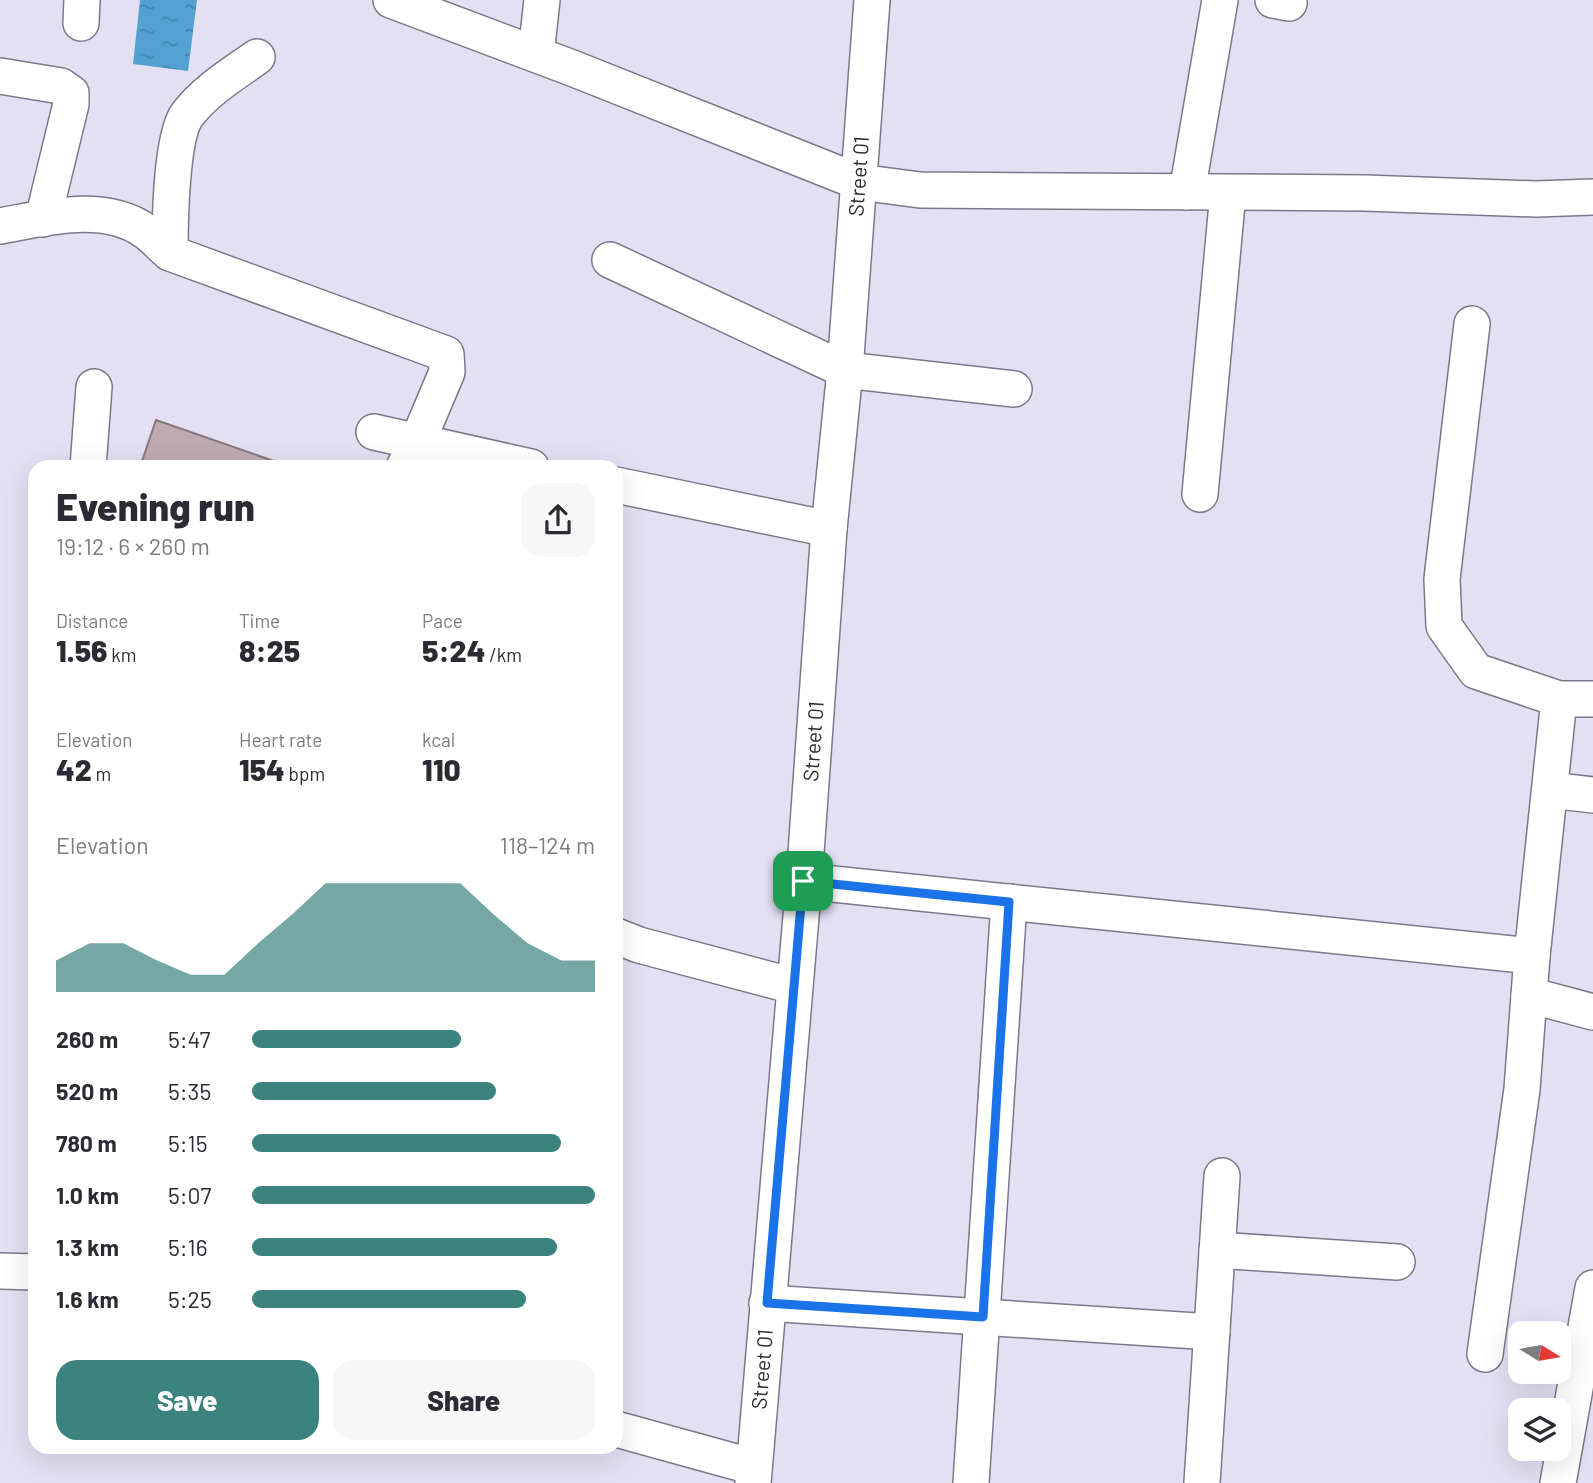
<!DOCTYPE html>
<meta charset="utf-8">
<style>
body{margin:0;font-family:Barlow,sans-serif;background:#f7f7f7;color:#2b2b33;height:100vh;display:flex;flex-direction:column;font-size:26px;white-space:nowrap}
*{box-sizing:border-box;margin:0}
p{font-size:23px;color:#7c7c81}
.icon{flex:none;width:38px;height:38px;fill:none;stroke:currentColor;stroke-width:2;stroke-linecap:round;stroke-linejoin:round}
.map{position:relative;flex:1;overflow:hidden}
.sheet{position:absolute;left:28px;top:460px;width:595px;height:994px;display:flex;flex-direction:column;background:#fff;border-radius:21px;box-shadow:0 7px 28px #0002}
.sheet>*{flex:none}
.needle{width:46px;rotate:101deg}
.buttons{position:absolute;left:1508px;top:1321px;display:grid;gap:14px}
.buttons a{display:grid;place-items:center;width:63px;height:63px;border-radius:14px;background:#fff;box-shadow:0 7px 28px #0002;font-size:35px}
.pin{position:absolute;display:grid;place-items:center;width:60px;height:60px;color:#fff;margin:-30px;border-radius:14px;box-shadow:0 4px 10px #0006}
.round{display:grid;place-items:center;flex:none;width:74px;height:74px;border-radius:21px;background:#f7f7f7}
.overview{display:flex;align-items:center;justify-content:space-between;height:119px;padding:0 28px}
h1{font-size:38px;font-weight:800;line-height:52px}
.figures{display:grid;grid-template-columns:repeat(3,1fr);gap:10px;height:119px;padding:7px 28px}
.figures div{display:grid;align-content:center}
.figures b{font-size:30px;font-weight:800}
.figures small{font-size:19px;font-weight:400}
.figures p{font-size:19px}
.chart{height:196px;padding:14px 28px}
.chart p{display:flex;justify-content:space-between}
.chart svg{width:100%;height:126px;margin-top:7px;fill:#3c837f;opacity:.7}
.primary-button{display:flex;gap:14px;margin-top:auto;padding:14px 28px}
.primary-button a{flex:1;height:80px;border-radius:21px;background:#3c837f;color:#fff;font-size:28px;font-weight:800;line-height:80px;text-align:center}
.primary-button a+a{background:#f7f7f7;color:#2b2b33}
ul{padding:0 28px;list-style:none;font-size:23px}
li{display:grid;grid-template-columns:112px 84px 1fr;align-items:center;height:52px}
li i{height:18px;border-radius:9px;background:#3c837f}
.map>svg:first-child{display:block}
</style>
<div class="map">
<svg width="1593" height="1483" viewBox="0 0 1593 1483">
<defs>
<pattern id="water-ripples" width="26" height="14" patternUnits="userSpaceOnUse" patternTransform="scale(1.75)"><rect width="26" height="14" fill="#53a1d0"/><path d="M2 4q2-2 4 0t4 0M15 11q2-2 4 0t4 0" fill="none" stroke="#4583a9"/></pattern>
</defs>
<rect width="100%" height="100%" fill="#e4e0f3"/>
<path fill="url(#water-ripples)" d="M 140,0 L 197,0 L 188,71 L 133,64 Z"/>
<path fill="#bfaab1" stroke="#86777c" stroke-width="2" d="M 156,420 L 291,467 L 140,467 Z"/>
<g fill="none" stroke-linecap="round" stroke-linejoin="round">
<g stroke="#7c7889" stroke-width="38">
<g id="minor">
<path d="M 391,0 L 572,68 L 859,182 L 920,190 L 1365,193 L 1536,199 L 1593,197"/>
<path d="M 1273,0 L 1289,3"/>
<path d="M 81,23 L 82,0"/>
<path d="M 536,54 L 542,0"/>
<path d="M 0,76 L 61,86 L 71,93 L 71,104 L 43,219"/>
<path d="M 1187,192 L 1220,0"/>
<path d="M 0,226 C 45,218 104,202 145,231 C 154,237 161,246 170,253 L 446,354 L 447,372 L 417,443 L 404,467"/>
<path d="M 170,253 C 170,223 171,137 187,115 C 205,91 233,74 257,57"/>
<path d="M 610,260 L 845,370 L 1014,389"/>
<path d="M 1472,324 L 1442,579 L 1444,626 L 1476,671 L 1559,699 L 1593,699"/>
<path d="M 374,432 L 531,467"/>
<path d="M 88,467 L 94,387"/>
<path d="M 616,485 L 829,529"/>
<path d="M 1200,494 L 1228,193"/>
<path d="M 1550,790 L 1593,795"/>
<path d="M 804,881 L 1532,956"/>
<path d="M 616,936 L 639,945 L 794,986"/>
<path d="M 1529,995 L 1593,1012"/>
<path d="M 1217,1250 L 1397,1262"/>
<path d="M 0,1271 L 35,1272"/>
<path d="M 767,1303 L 1212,1332"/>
<path d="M 1485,1354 L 1522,1089 L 1532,956 L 1559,699"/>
<path d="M 616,1429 L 754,1467"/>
<path id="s1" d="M 753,1483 L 804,881 L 829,529 L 845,370 L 872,0"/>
<path d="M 971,1483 L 1009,902"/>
<path d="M 1202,1483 L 1222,1176"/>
<path d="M 1558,1483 L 1593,1288"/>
</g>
</g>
<use href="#minor" stroke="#fff" stroke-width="35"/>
</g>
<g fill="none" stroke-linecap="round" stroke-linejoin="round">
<g stroke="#fff" stroke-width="14">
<path id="route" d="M 803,881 L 1009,902 L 983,1317 L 767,1303 Z"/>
</g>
<use href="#route" stroke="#1a73e8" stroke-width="9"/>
</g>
<g text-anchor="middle" stroke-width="7" stroke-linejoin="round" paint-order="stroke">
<g font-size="21" fill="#2c2b32" stroke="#fff">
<text dy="7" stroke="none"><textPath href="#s1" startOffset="1311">Street 01</textPath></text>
<text dy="7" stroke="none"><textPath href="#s1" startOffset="744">Street 01</textPath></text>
<text dy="7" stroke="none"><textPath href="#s1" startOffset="114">Street 01</textPath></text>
</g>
</g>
</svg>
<div class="buttons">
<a><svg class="needle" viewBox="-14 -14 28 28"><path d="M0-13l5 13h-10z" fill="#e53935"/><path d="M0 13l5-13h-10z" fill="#7c7c81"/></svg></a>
<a><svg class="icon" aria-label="layers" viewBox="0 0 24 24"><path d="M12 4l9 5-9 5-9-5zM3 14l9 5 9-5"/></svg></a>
</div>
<div class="pin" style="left:803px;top:881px;background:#1e9e55"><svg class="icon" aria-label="arrive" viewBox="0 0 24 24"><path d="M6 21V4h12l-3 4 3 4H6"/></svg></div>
<section class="sheet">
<div class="overview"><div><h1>Evening run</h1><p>19:12 · 6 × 260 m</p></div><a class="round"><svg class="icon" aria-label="share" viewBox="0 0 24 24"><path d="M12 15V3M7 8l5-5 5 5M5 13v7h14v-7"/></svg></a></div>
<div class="figures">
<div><p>Distance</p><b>1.56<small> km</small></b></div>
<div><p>Time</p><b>8:25</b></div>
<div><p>Pace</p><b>5:24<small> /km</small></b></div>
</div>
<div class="figures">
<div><p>Elevation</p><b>42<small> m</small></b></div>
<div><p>Heart rate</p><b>154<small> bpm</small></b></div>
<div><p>kcal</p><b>110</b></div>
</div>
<div class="chart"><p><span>Elevation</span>118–124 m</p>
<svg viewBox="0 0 160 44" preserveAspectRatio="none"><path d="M0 44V33L10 27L20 27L30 33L40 38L50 38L60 27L70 17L80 6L90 6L100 6L110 6L120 6L130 17L140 27L150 33L160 33V44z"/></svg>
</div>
<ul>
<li><b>260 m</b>5:47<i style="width:61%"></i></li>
<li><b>520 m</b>5:35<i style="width:71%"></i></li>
<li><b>780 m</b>5:15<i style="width:90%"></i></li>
<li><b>1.0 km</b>5:07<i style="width:100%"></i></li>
<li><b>1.3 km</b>5:16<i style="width:89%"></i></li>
<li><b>1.6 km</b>5:25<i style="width:80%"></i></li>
</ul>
<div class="primary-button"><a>Save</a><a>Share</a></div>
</section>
</div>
